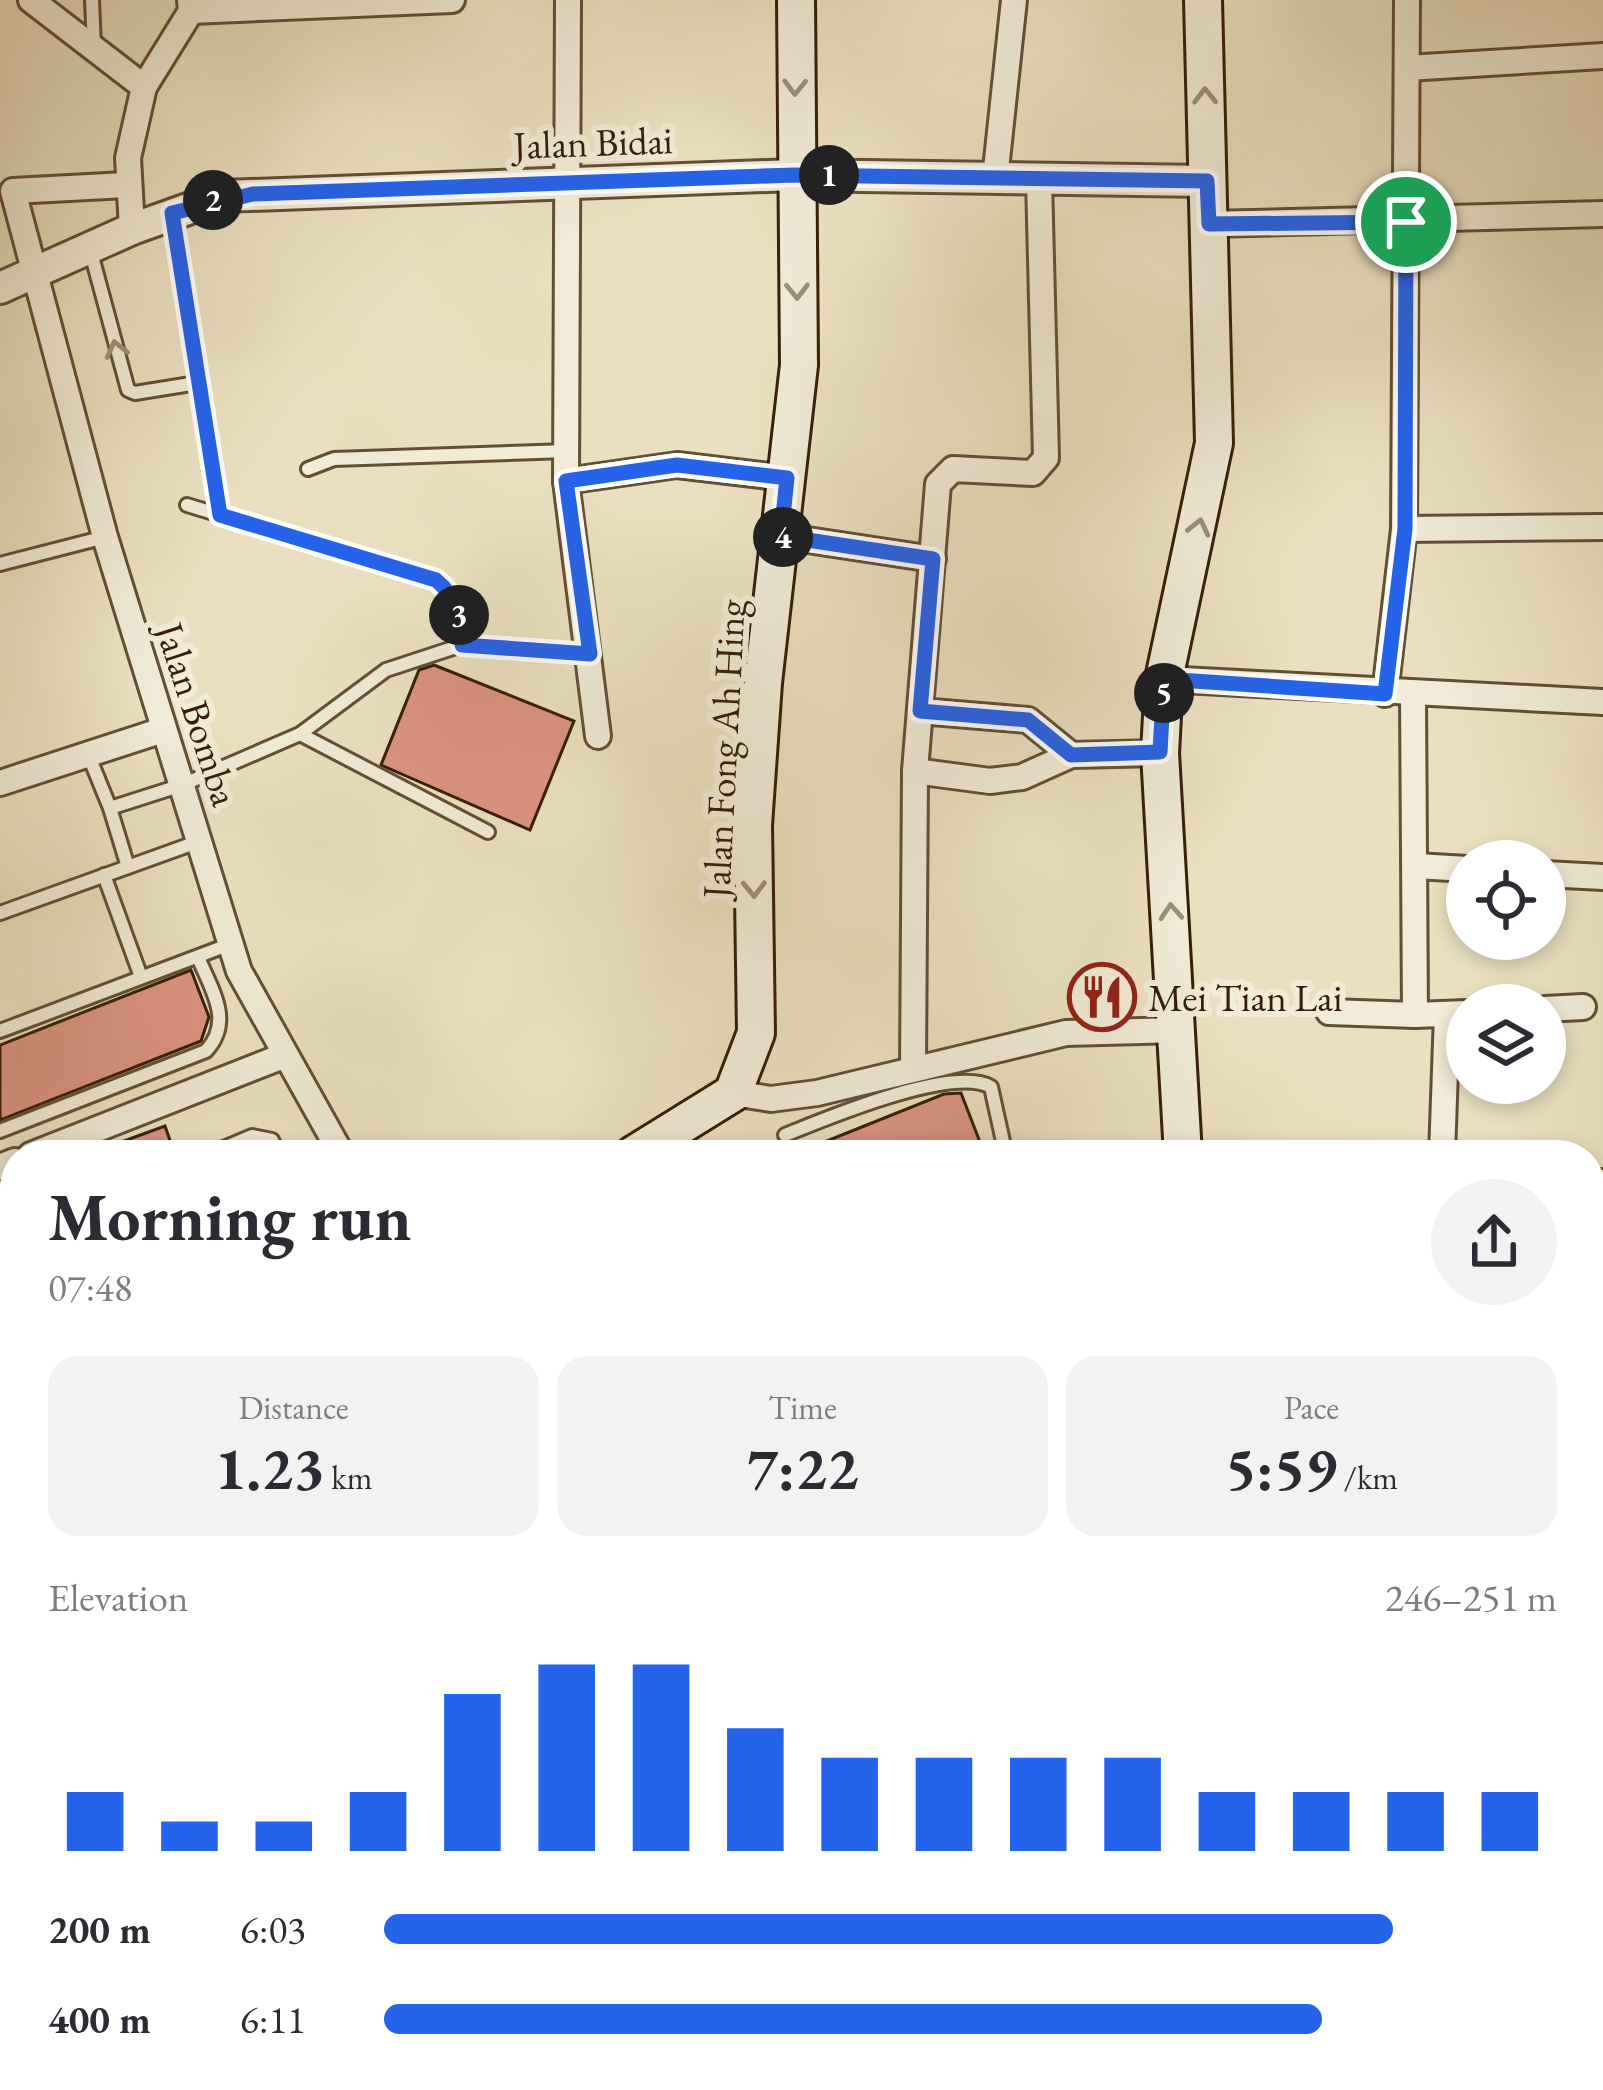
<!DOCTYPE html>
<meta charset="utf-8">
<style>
body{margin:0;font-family:"EB Garamond",serif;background:#f2f2f3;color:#2b2b33;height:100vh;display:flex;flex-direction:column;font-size:45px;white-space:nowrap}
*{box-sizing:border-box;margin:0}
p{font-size:39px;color:#7c7c81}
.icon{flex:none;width:66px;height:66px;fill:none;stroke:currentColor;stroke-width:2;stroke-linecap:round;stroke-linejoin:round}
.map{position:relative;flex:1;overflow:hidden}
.panel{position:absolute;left:0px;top:1140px;width:1605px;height:951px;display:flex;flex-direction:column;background:#fff;border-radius:48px 48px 0 0;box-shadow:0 6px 18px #0003}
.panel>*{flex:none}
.fabs{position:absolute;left:1446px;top:840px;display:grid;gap:24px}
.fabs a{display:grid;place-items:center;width:120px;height:120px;border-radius:50%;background:#fff;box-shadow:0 6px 18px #0003;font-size:60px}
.pin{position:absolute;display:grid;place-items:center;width:102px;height:102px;color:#fff;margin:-51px;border:6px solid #fff;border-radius:50%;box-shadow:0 3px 12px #0007}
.km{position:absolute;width:60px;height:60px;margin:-30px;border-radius:50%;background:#222;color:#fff;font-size:33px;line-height:60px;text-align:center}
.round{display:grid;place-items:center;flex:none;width:126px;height:126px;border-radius:63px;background:#f2f2f3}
.head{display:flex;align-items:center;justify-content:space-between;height:204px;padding:0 48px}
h1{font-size:66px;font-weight:700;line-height:90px}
.metrics{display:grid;grid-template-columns:repeat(3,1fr);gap:18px;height:204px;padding:12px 48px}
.metrics div{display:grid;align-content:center;border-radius:30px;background:#f2f2f3;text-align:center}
.metrics b{font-size:60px;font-weight:700}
.metrics small{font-size:33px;font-weight:400}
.metrics p{font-size:33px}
.chart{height:336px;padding:24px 48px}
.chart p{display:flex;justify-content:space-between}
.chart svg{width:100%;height:216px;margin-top:12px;stroke:#2563eb;stroke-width:6}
ul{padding:0 48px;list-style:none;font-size:39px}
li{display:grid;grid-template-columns:192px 144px 1fr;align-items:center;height:90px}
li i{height:30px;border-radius:15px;background:#2563eb}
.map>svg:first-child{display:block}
</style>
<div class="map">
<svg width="1603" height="2090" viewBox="0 0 1603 2090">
<rect width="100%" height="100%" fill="#eae0c1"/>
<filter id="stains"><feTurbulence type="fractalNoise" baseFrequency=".00167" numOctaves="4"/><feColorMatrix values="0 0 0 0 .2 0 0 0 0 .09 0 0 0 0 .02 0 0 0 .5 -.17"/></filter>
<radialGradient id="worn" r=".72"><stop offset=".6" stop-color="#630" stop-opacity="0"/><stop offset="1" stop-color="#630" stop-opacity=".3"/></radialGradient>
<path fill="#b2c396" stroke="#74704e" stroke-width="3" d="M 628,2076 L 1354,2076 L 1363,2090 L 626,2090 Z"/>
<g fill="#db9382" stroke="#361d07" stroke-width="3">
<path d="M 434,665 L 574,721 L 530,830 L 381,765 L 419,670 Z"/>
<path d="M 191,970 L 209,1017 L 201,1041 L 0,1120 L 0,1045 Z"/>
<path d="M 961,1093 L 985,1155 L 792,1155 L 944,1094 Z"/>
<path d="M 165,1126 L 175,1155 L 91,1155 L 91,1153 Z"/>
</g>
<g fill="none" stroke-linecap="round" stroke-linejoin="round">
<g stroke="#634e36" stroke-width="18">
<g id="service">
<path d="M 92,0 L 94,47"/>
<path d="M 90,249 L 128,390 L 135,393 L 197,383 L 172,214"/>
<path d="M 197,383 L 219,515"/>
<path d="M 308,469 L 334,459 L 567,451"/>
<path d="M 187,505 L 435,580 C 459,599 459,616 462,645 L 589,654"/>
<path d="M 0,564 L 105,537"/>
<path d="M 300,734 L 488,832"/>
<path d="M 88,754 L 110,808"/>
<path d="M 128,867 L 110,808 L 182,785 L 300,734 L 386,670 L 462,645"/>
<path d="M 104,875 L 141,977"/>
<path d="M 0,913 L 200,841"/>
<path d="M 0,1031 L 233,943"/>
<path d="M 0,1131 L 206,1051 C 234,1021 211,989 198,957"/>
<path d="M 785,1135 C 827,1118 953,1065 991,1087 L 1006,1155"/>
<path d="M 207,1155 L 252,1136 L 272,1140 L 279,1155"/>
<path d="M 1590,1177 L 1603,1176"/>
<path d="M 1590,1313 L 1603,1321"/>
<path d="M 0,1518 L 15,1512"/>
<path d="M 1590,1598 L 1603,1601"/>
<path d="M 182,2076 L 194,2090"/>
<path d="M 250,2076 L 261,2090"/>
<path d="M 1473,2076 L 1475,2090"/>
<path d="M 443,2083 L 447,2090"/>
<path d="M 594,2090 L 600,2076"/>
</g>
</g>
<g stroke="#634e36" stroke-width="30">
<g id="minor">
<path d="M 31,0 L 144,87 L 128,158 L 132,229"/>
<path d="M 568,0 L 566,481 L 598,736"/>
<path d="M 191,11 L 452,0"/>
<path d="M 1407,68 L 1603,56"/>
<path d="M 144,87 L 191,11 L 190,0"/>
<path d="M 995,179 L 1014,0"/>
<path d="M 126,185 L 13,191 L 105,537 L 239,971 L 342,1155"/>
<path d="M 1209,224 L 1603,214"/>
<path d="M 566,481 L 677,465 L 787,478"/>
<path d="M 1404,529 L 1603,527"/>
<path d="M 781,536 L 933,559"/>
<path d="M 1164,679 L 1603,702"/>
<path d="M 1385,694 L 1404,529 L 1407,0"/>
<path d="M 1413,695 L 1415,1015 L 1467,1013"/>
<path d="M 920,711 L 1028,720 L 1071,755"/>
<path d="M 915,771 L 990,781 L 1022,777 L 1071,755 L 1160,753"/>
<path d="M 0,783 L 163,730"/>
<path d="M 1416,866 L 1467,869"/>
<path d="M 1545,874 L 1603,877"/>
<path d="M 1545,1009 L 1583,1007"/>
<path d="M 1329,1012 L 1415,1015"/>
<path d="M 913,1067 L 915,771 L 938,484 L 953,469 L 1033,473 L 1046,458 L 1039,180"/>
<path d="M 733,1093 L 771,1099 L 817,1093 L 1066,1033 L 1179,1030"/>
<path d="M 31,1155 L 283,1056"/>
<path d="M 1442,1155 L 1447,1014"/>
<path d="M 0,1167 L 15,1161"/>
<path d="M 0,1400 L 15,1394"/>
<path d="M 1590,1492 L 1603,1501"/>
<path d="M 0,1600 L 15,1622"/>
<path d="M 7,1661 L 15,1682"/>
<path d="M 1590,1721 L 1603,1726"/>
<path d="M 0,1936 L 15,1944"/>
<path d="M 106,2090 L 116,2076"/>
</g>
</g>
<g stroke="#634e36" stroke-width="36">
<path id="tertiary" d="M 0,288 L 132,229 L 224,196 L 794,175 L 1207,181"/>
</g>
<g stroke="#361d07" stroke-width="42">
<g id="secondary">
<path d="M 633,1155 L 733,1093 L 756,1033 L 753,825 L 763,683 L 799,365 L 796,0"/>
<path d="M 1183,1155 L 1160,753 L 1164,679 L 1214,443 L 1203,0"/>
</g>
</g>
<g stroke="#361d07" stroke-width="45">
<g id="primary">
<path d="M 1590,1370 L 1603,1378"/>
<path d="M 1590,1418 L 1603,1426"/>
<path d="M 21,2090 L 31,2076"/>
<path d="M 60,2090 L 70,2076"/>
</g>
</g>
<use href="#service" stroke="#f1ebd7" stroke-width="12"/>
<use href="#minor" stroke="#f1ebd7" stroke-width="24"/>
<use href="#tertiary" stroke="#f1ebd7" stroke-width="30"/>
<use href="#secondary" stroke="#f1ebd7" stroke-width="36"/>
<use href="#primary" stroke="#e5c080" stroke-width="39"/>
</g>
<defs><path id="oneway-chevron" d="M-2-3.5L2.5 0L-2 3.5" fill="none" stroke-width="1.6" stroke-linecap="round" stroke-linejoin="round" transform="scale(3)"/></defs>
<g stroke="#9d8e79">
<use href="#oneway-chevron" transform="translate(795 87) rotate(91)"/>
<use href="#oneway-chevron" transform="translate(1205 96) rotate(-91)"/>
<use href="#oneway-chevron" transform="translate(797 291) rotate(89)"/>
<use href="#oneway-chevron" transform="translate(116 349) rotate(-104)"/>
<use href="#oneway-chevron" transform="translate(1199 527) rotate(-77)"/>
<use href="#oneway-chevron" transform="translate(754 889) rotate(89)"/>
<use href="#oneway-chevron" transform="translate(1171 912) rotate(-94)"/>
</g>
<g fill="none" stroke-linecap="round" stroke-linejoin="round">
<g stroke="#fff" stroke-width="24">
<path id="route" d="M 794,175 L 1207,181 L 1209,224 L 1406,222 L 1405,529 L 1385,694 L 1164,679 L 1160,752 L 1071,755 L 1028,720 L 920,711 L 933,559 L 781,536 L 787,478 L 677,465 L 566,481 L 590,654 L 462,645 C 459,617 459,599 436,580 L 220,515 L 172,213 L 253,194 Z"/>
</g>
<use href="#route" stroke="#2563eb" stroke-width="15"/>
</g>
<defs>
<g id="restaurant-ring" transform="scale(3.45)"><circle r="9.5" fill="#f1ebd7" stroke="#8f2418" stroke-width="1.5"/><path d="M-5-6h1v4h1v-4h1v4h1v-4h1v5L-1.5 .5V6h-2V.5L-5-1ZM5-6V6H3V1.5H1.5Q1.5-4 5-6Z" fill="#8f2418"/></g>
</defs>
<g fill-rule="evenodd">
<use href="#restaurant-ring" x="1102" y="997"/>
</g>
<g text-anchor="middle" stroke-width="12" stroke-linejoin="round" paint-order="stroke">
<g font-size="39" fill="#361d07" stroke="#f1ebd7">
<text transform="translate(593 142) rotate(-2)" y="14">Jalan Bidai</text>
<text transform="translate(198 714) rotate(72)" y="14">Jalan Bomba</text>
<text transform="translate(723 749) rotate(-87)" y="14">Jalan Fong Ah Hing</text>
</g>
<g font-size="39" fill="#361d07" stroke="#f1ebd7" text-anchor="start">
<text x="1148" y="1011">Mei Tian Lai</text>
</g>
</g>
<rect width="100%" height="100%" filter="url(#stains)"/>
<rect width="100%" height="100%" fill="url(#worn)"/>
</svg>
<div class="fabs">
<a><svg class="icon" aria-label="locate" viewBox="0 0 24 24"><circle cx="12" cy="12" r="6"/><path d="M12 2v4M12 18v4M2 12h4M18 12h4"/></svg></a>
<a><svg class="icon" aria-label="layers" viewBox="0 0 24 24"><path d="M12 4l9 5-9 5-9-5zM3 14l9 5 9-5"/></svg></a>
</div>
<div class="pin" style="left:1406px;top:222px;background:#1e9e55"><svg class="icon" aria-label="arrive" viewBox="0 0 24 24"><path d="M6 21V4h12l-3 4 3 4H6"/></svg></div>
<b class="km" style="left:829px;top:175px">1</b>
<b class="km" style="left:213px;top:200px">2</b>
<b class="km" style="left:459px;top:615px">3</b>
<b class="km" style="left:783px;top:537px">4</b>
<b class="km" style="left:1164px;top:693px">5</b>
<section class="panel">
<div class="head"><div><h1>Morning run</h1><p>07:48</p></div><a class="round"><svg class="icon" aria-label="share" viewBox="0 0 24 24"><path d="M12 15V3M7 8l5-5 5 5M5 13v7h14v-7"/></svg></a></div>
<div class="metrics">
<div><p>Distance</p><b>1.23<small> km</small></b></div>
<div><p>Time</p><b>7:22</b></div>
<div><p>Pace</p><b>5:59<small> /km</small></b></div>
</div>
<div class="chart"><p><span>Elevation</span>246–251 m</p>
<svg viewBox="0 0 160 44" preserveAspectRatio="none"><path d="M5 44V32M15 44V38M25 44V38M35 44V32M45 44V12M55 44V6M65 44V6M75 44V19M85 44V25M95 44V25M105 44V25M115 44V25M125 44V32M135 44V32M145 44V32M155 44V32"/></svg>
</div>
<ul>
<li><b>200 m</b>6:03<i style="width:86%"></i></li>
<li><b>400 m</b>6:11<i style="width:80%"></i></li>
</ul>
</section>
</div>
